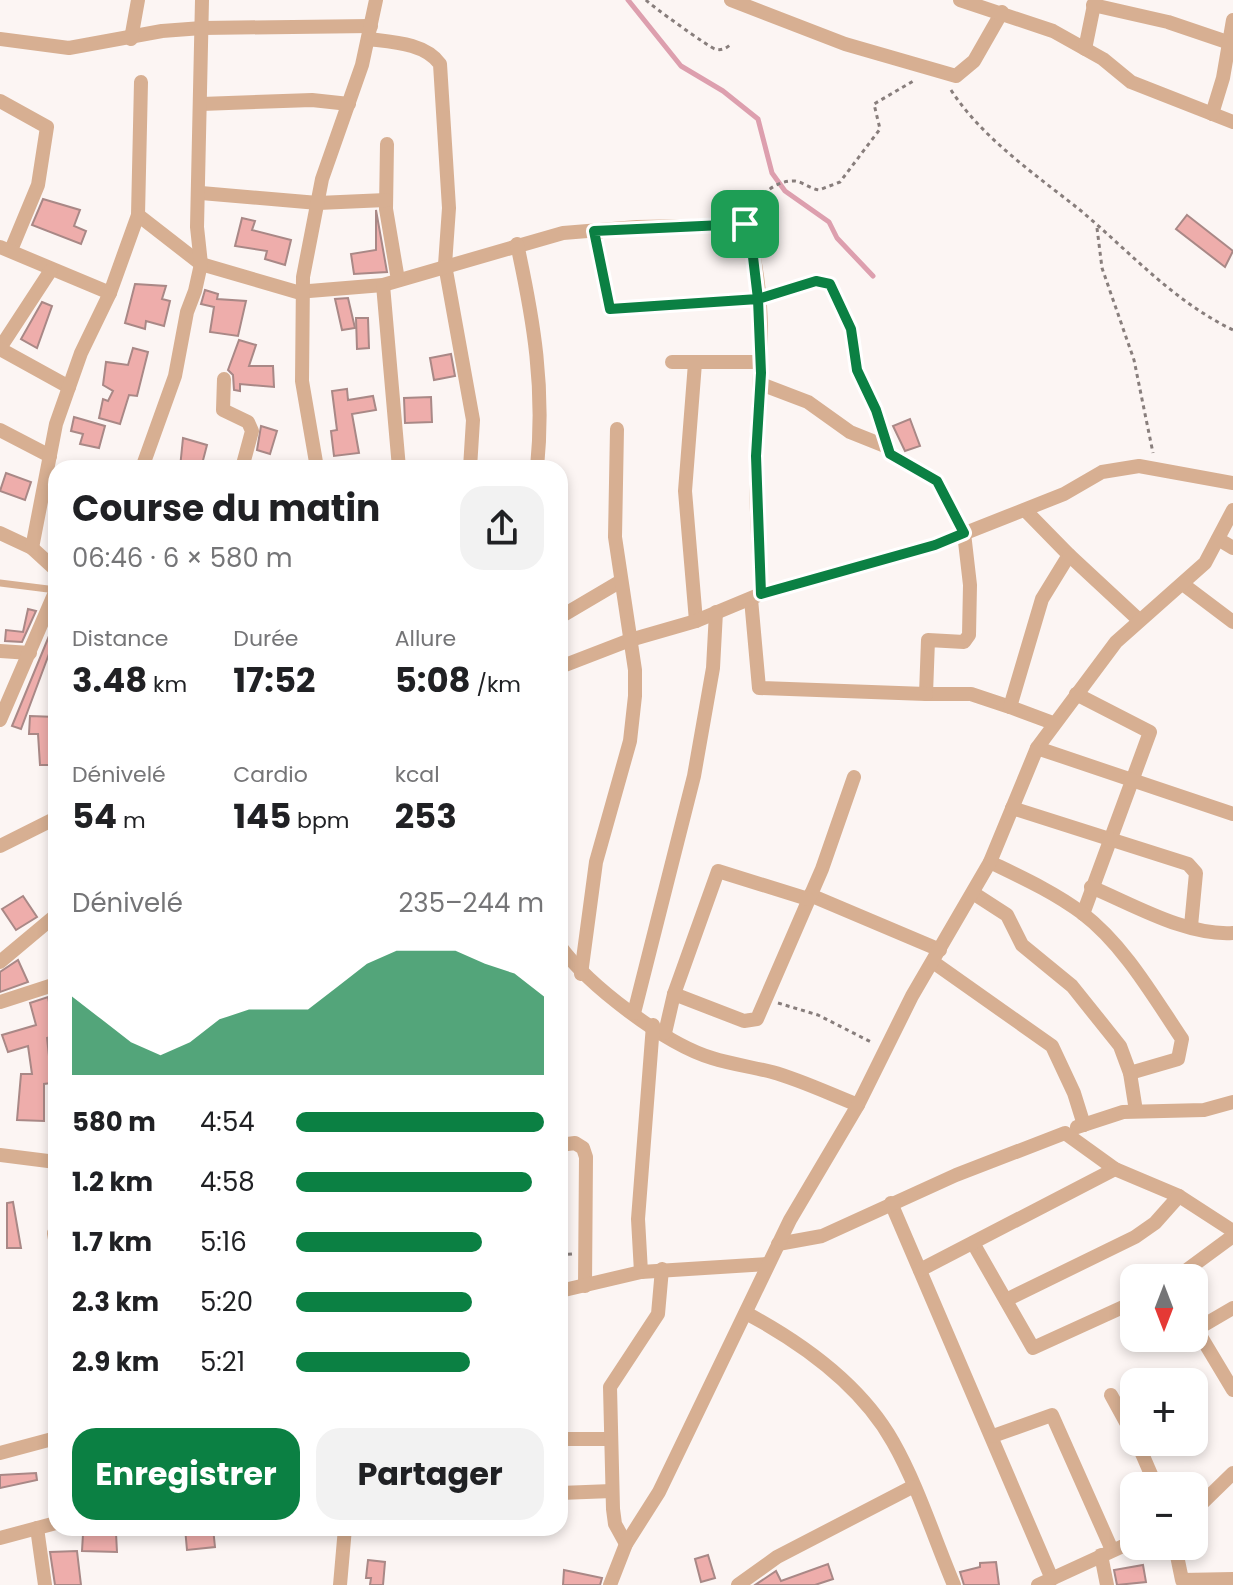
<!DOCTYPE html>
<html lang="fr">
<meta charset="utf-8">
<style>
body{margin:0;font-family:Poppins,sans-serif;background:#f2f2f2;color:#202124;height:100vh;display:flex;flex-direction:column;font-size:30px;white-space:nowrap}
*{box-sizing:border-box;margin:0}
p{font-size:26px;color:#757577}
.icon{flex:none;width:44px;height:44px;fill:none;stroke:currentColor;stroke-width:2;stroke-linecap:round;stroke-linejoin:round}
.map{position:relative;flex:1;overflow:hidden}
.side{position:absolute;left:48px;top:460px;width:520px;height:1076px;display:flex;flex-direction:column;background:#fff;border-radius:24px;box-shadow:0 4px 12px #0003}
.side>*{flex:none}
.needle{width:52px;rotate:180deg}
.buttons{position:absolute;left:1120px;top:1264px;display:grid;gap:16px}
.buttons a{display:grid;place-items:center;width:88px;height:88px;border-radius:16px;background:#fff;box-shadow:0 4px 12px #0003;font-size:40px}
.pin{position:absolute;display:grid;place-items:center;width:68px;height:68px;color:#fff;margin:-34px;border-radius:16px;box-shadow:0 4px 12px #0006}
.round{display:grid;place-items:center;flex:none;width:84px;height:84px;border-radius:24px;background:#f2f2f2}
.summary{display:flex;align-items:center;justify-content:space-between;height:136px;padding:0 24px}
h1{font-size:36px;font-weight:700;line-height:60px}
.stats{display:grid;grid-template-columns:repeat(3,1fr);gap:12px;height:136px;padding:8px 24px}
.stats div{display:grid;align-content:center}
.stats b{font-size:34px;font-weight:700}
.stats small{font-size:22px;font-weight:400}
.stats p{font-size:22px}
.chart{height:224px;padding:16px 24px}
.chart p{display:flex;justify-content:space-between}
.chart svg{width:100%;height:144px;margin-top:8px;fill:#0b8043;opacity:.7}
.cta{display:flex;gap:16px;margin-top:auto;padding:16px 24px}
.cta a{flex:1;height:92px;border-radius:24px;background:#0b8043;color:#fff;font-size:32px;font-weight:700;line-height:92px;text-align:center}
.cta a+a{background:#f2f2f2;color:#202124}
ul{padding:0 24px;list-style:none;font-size:26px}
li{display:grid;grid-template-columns:128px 96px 1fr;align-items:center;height:60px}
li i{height:20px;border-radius:10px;background:#0b8043}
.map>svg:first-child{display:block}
</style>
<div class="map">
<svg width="1233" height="1585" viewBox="0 0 1233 1585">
<rect width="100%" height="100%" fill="#fcf5f3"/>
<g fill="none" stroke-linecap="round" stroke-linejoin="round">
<path stroke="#dd9fae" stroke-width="5" d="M 628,0 L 681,66 L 723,91 L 758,119 L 772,173 L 785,191 L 829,222 L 837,238 L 873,276"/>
</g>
<g fill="#eeadab" stroke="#a98886" stroke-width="2">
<path d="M 43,199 L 80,210 L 74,226 L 86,231 L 81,244 L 32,225 Z"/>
<path d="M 376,210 L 387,272 L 354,274 L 351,254 L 376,250 Z"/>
<path d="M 1187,215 L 1233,251 L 1225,267 L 1176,229 Z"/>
<path d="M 242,218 L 255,221 L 252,230 L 291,240 L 285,265 L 265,259 L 267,251 L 235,246 Z"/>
<path d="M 135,284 L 166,286 L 162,299 L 170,301 L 164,326 L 146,321 L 145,329 L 125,323 Z"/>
<path d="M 205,290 L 218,294 L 217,299 L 246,301 L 238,336 L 210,332 L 214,307 L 201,304 Z"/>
<path d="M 348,298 L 355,328 L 342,330 L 335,299 Z"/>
<path d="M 42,302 L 52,306 L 37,348 L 21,339 Z"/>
<path d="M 356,318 L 368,318 L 369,348 L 357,349 Z"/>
<path d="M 239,340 L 256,345 L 249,366 L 273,366 L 274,387 L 240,384 L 240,391 L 234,390 L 233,375 L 228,370 Z"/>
<path d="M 133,348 L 148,352 L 137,396 L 129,395 L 120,424 L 99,418 L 103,399 L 108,401 L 113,391 L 103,385 L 106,362 L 128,365 Z"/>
<path d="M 451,354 L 455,376 L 434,380 L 430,358 Z"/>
<path d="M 347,389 L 348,400 L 373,396 L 376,410 L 352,414 L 359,453 L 334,456 L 331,431 L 337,430 L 332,391 Z"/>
<path d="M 431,397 L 432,422 L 405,423 L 404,398 Z"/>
<path d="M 74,417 L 105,426 L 99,448 L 80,444 L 83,434 L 71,431 Z"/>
<path d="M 910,419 L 920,446 L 905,451 L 893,426 Z"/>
<path d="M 261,426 L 277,431 L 270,454 L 257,450 Z"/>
<path d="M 183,438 L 207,445 L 201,468 L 180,468 Z"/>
<path d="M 6,473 L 31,482 L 25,500 L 0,491 Z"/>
<path d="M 28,609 L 36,611 L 22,642 L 5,641 L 6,630 L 23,632 Z"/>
<path d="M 56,619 L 56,635 L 21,729 L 12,726 Z"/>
<path d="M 30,716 L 56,717 L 56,765 L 40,765 L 38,734 L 29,734 Z"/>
<path d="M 23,896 L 37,917 L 16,930 L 2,909 Z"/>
<path d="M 18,960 L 28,982 L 0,992 L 0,972 Z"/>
<path d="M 48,997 L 56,1035 L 47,1038 L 52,1083 L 44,1084 L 44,1121 L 17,1120 L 21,1074 L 32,1074 L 28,1046 L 8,1052 L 2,1035 L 36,1025 L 30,1003 Z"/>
<path d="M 13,1202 L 21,1248 L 7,1248 L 7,1203 Z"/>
<path d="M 36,1473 L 37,1480 L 0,1488 L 0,1475 Z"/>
<path d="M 185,1528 L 213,1528 L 215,1547 L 187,1550 Z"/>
<path d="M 116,1533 L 117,1552 L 82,1551 L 83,1534 Z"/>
<path d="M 77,1551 L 81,1585 L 55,1585 L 50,1552 Z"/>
<path d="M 708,1555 L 715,1578 L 701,1582 L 695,1559 Z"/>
<path d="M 368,1560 L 385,1562 L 383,1585 L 370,1585 L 371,1578 L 366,1578 Z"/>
<path d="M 996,1562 L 999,1585 L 964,1585 L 960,1572 L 980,1567 L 980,1563 Z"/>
<path d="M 828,1564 L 833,1579 L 815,1585 L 755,1585 L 776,1571 L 781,1581 Z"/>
<path d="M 1143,1565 L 1146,1582 L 1117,1585 L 1114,1570 Z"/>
<path d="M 564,1570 L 602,1578 L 600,1585 L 563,1585 Z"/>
</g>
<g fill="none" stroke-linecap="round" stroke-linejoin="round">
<g stroke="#887e7c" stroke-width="3" stroke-dasharray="4 4" stroke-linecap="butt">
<path d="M 646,0 C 649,4 710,48 715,49 C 722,51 727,48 732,43"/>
<path d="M 951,90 C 982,138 1036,175 1080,210 C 1130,252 1173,301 1233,330"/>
<path d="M 750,214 C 758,197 774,180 795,181 C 803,182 811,189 819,190 L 840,182 L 880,129 L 874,104 L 915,80"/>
<path d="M 1097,228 L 1102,268 L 1134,360 L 1153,453"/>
<path d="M 778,1003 L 818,1015 L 873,1043"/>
<path d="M 560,1255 L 572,1254"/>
</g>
<path stroke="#d7af92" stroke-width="7" d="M 0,583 L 56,590"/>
<g stroke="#d7af92" stroke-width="14">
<path d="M 731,0 L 845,44 L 956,76 L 974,61 L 1002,12"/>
<path d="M 960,0 L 1053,31 L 1103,59 L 1131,82 L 1233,122"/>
<path d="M 1093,5 L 1168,22 L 1230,43"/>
<path d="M 0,39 L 69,48 L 162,31 L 202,28 L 371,26"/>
<path d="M 131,39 L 138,0"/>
<path d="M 368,39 C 392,42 425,43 440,64 L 449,208 L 445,265 L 473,420 L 470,468"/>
<path d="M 1085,49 L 1095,0"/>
<path d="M 141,82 L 138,215 L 201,264 L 297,292 L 383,285 L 563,233 L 637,227 L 745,225 C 770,298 759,377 756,452 C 755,499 759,547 761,594"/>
<path d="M 0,101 L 47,127 L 38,185 L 11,250"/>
<path d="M 201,104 L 312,100 L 349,104"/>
<path d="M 1212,114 L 1223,78 L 1233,20"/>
<path d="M 387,144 L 386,209 L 398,280"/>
<path d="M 201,193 L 318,203 L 386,200"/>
<path d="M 594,231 L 610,309 L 758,299 L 816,281 L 830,284 L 851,329 L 857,370 L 876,410 L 890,454 L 937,481 L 964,533 L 970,585 L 969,635 L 964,642 L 928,640 L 926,694 L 971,694 L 1010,707"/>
<path d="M 517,244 C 534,322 545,388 537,468"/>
<path d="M 0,247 L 110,293"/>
<path d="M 383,285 L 399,468"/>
<path d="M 0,348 L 51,270"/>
<path d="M 0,349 L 69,387"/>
<path d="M 672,362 L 761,362"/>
<path d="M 695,363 L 685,491 L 696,621"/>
<path d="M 224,379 L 223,410 L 248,422 L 252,431 L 242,468"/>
<path d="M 761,384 L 808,402 L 850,432 L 885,446"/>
<path d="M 0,430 L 50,456"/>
<path d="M 142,468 L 175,376 L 187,312 L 195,291 L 201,264 L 197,227 L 202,0"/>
<path d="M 317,468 L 302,381 L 303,277 L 322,179 L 362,65 L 376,0"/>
<path d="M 1025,510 L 1069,555 L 1042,599 L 1010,707 L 1053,723"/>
<path d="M 0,533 L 32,548 L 56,570"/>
<path d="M 1218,539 L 1233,548"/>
<path d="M 32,548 L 56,424 L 81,353 L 110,293 L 138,215"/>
<path d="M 1069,555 L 1139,620"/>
<path d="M 1184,585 L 1233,622"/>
<path d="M 751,599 L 759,688 L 926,694"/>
<path d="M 560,617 L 621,581"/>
<path d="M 0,651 L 30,653"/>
<path d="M 560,667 L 630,640 L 696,621 L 761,594 L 935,545 L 1064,494 L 1102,472 L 1139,466 L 1233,483"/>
<path d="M 1076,694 L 1150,732 L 1083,914"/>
<path d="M 0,720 L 56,590"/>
<path d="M 1037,748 L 1233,814"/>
<path d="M 1012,808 L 1188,864 L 1196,873 L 1191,926"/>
<path d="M 0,846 L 56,818"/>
<path d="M 990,862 C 1021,877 1054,892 1082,913 C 1124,945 1153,996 1182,1039 L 1178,1059 L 1130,1073"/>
<path d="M 1091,887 C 1134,905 1186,936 1233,933"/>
<path d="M 973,893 L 1007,915 L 1022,945 L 1072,986 L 1120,1046 L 1130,1073 L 1136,1111"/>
<path d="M 810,895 L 940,950"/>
<path d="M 560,946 C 588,985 665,1044 712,1058 C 731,1064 752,1067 772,1072 C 801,1080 830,1094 858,1105"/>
<path d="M 0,962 L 56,915"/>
<path d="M 933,962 L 1052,1046 L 1074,1093 L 1084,1125"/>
<path d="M 581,974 L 596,862 L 630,741 L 635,696 L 635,670 L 615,537 L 617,429"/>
<path d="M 674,994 L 744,1021 L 757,1019 L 822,869 L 854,777"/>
<path d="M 0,1002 L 56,984"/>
<path d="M 634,1013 L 694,776 L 713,668 L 716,612"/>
<path d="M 665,1033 L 674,994 L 718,871 L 808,899"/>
<path d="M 1077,1127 L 1123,1112 L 1204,1110 L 1233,1102"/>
<path d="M 560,1145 L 575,1143 L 583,1148 L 586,1157 L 585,1286"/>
<path d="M 0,1155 L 56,1162"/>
<path d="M 891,1203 L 1052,1579"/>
<path d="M 54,1233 L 56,1246"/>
<path d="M 973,1243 L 1033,1348 L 1134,1302"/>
<path d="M 778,1244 L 822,1236 L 956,1175 L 1065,1133 L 1115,1169 L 1179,1196 L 1233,1231"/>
<path d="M 920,1270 L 1115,1169"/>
<path d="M 641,1272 L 638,1219 L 653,1025"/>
<path d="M 1176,1278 L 1233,1236"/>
<path d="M 560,1291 L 641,1272 L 768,1264"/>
<path d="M 1006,1300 L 1135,1237 L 1155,1223 L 1179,1196"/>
<path d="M 746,1313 C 802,1343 861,1385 893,1442 C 918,1486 934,1538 954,1585"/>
<path d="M 1194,1325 L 1233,1390"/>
<path d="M 1197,1329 L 1233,1308"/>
<path d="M 1111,1395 L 1134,1437"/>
<path d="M 993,1436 L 1052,1415 L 1112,1550"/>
<path d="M 560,1439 L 610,1439"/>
<path d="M 1137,1442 L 1156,1486"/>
<path d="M 0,1453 L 56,1438"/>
<path d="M 560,1493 L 612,1491"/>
<path d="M 1194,1511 L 1233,1473"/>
<path d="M 37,1528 L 45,1585"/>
<path d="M 0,1538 L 56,1523"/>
<path d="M 626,1544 L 615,1524 L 613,1509 L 610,1387 L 658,1314 L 662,1269"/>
<path d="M 1175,1546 L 1182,1580 L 1233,1579"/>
<path d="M 1101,1555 L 1107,1585"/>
<path d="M 340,1585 L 345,1528"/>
<path d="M 610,1585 L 626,1544 L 659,1492 L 790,1220 L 858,1105 L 912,996 L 990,862 L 1037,748 L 1116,642 L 1205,563 L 1233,510"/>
<path d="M 738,1585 L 777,1557 L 912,1487"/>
<path d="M 1038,1585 L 1134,1541"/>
</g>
</g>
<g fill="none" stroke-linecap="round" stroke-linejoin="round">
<g stroke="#fff" stroke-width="16">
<path id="route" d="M 745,224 L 594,231 L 610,309 L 758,299 L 761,373 L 756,456 L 761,594 L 935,545 L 964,533 L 937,481 L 890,454 L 876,410 L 857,370 L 851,329 L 830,284 L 816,281 L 758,299 L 753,257 L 745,224"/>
</g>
<use href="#route" stroke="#0b8043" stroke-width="10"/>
</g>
</svg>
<div class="buttons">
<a><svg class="needle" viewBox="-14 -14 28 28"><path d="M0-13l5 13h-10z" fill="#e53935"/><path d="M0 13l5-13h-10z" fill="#757577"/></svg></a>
<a>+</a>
<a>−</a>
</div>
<div class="pin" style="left:745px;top:224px;background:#1e9e55"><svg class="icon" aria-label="arrive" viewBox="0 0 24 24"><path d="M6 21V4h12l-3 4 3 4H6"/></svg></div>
<section class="side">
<div class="summary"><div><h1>Course du matin</h1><p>06:46 · 6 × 580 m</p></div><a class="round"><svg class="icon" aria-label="share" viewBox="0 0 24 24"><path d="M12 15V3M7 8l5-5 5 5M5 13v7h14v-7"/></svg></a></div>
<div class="stats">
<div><p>Distance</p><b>3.48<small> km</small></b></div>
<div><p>Durée</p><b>17:52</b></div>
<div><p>Allure</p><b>5:08<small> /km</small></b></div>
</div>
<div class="stats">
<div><p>Dénivelé</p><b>54<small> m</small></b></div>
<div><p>Cardio</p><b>145<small> bpm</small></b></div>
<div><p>kcal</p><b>253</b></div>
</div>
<div class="chart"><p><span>Dénivelé</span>235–244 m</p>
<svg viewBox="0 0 160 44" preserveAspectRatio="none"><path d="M0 44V20L10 27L20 34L30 38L40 34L50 27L60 24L70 24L80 24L90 17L100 10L110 6L120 6L130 6L140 10L150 13L160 20V44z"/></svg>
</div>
<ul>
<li><b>580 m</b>4:54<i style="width:100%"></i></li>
<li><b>1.2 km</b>4:58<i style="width:95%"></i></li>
<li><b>1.7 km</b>5:16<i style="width:75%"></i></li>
<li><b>2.3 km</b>5:20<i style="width:71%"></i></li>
<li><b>2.9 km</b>5:21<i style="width:70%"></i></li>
</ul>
<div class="cta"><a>Enregistrer</a><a>Partager</a></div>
</section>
</div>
